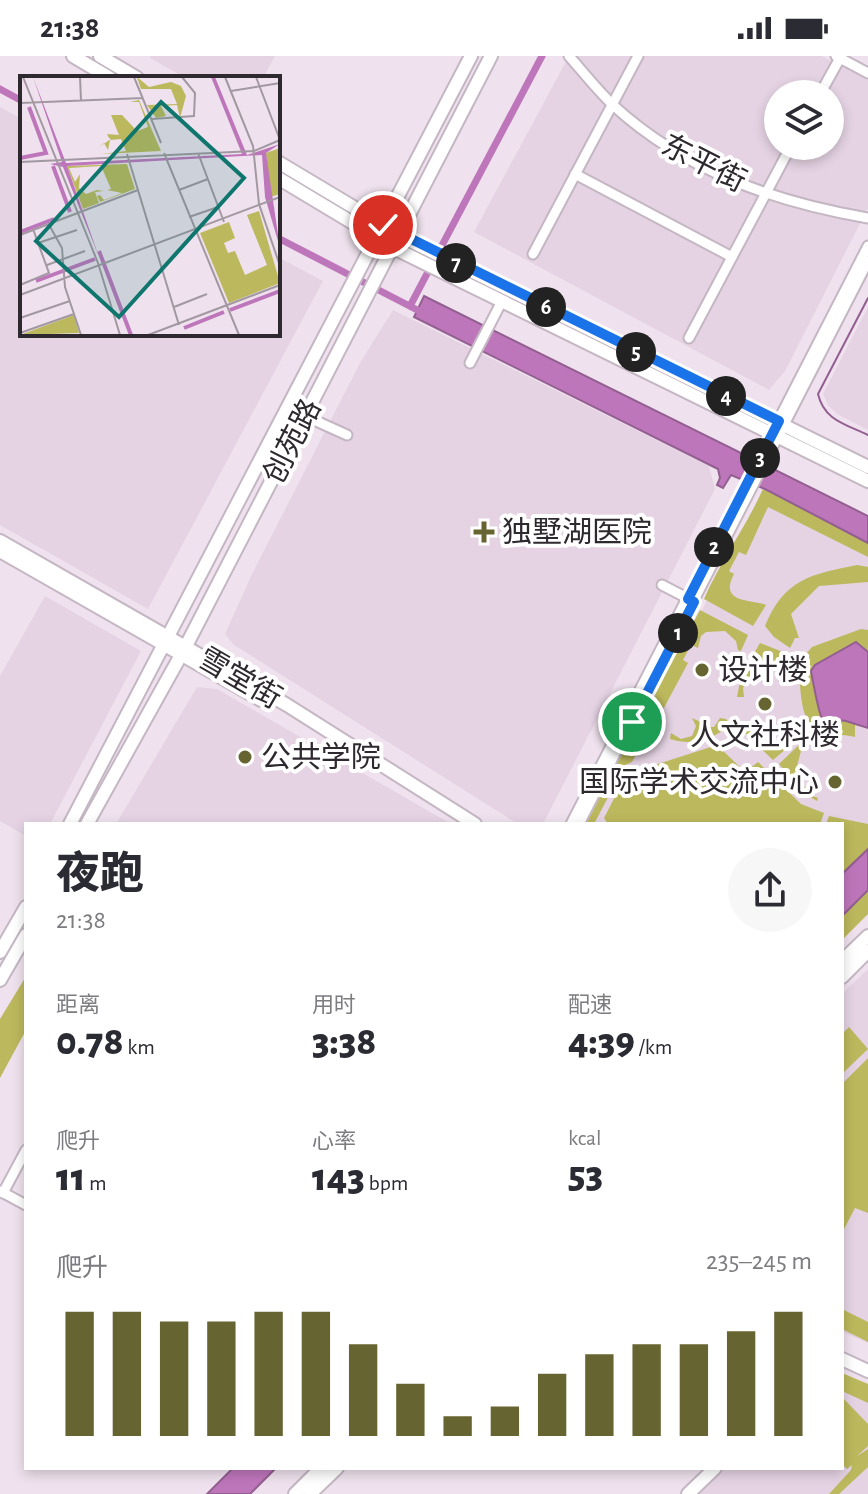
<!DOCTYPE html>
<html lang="zh">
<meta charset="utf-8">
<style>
body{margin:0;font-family:"Alegreya Sans","Noto Sans SC",sans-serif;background:#f7f7f7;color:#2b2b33;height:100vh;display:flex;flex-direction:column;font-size:30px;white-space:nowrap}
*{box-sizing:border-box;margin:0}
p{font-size:26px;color:#7c7c81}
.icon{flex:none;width:44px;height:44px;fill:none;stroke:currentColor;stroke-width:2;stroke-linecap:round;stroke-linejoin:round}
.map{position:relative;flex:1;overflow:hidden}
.sheet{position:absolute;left:24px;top:766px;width:820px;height:648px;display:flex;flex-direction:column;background:#fff;border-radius:0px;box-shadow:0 4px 12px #0003}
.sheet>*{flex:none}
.tools{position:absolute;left:764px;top:24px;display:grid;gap:16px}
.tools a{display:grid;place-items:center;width:80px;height:80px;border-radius:50%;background:#fff;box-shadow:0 4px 12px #0003;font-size:40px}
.pin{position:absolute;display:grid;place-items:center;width:68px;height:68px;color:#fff;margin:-34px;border:4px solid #fff;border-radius:50%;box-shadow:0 2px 8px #0007}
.km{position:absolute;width:40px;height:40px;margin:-20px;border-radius:50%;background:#222;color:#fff;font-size:22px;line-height:40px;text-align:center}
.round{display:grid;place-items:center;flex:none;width:84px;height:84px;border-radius:42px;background:#f7f7f7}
.headline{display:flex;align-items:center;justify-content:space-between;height:136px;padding:0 32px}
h1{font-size:44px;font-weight:800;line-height:60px}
.stats{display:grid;grid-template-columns:repeat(3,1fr);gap:12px;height:136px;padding:8px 32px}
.stats div{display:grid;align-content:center}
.stats b{font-size:40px;font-weight:800}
.stats small{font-size:22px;font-weight:400}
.stats p{font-size:22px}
.chart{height:224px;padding:16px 32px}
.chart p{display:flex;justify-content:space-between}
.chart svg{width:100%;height:144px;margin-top:8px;stroke:#666431;stroke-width:6}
.status{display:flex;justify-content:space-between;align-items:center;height:56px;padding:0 40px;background:#fff;direction:ltr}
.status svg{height:22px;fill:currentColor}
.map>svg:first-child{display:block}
</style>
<div class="status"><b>21:38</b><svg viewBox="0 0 49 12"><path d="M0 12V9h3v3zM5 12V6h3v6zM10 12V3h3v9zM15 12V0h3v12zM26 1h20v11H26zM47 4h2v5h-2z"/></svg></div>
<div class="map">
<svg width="868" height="1438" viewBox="0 0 868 1438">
<rect width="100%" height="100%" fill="#efe2ee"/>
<g fill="#e5d3e3" fill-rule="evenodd">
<path d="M 151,0 L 275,0 L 263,22 L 185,22 L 150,2 Z"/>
<path d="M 569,0 L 822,0 L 868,24 L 868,152 L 785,315 L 769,334 L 474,176 ZM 778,38 L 830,38 L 830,90 L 778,90 Z"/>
<path d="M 0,51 L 22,63 L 22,278 L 278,278 L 278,201 L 323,225 L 148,553 L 0,469 Z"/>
<path d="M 868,251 L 868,374 L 837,358 L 828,349 L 823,338 Z"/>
<path d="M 393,254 L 709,410 L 715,433 L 543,768 L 518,768 L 234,589 L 225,578 L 252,518 L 360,307 Z"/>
<path d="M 761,443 L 868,496 L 868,793 L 842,818 L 842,768 L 588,768 Z"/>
<path d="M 45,540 L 141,595 L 50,768 L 26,768 L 26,780 L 0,765 L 0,620 Z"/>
<path d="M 197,631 L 217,633 L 451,768 L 116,768 Z"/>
<path d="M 868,913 L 868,1287 L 842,1276 L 842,938 Z"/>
<path d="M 842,1319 L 868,1332 L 868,1438 L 688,1438 L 715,1412 L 842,1412 Z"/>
</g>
<g fill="#bcb85d">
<path d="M 763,433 L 868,485 L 868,501 L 768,451 L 746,499 L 739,496 L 729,515 L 734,518 C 718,548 752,543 766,549 L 753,570 L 704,543 C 721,504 746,471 763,433 Z"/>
<path d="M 857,509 L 868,511 L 868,526 L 819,530 L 791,558 L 799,582 L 795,582 L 790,592 L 774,581 L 765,570 C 784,523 812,518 857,509 Z"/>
<path d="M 700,554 L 748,579 L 741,595 L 738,594 L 736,585 L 725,575 L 706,576 L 701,580 L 698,592 L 691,589 L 683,604 L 688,607 L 658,663 L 649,670 L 642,667 L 642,662 Z"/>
<path d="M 861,573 L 868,574 L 868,672 L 855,669 L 855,681 C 843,678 827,679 816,674 C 799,665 800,624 799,606 L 812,591 Z"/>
<path d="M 760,587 L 788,598 L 783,609 L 775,607 L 756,611 L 743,632 L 744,641 L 737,641 L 741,620 Z"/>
<path d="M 692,662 L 711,671 L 714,671 L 720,662 L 726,663 L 730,668 C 714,684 692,690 670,683 L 671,677 L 681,683 L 692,680 L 696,670 Z"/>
<path d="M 749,671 L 771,689 L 800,681 L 773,704 L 744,676 L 743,673 Z"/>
<path d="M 635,673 L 647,678 L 632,706 L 625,709 L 594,768 L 586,768 Z"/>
<path d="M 803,685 L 807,688 L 801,695 L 796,714 L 808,738 L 818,742 L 817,745 L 805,738 L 779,708 Z"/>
<path d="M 717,689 L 745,716 L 758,706 L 801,748 L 824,757 L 820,768 L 608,768 L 604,762 L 623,725 L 633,716 Z"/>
<path d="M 829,760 L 868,768 L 868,793 L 842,818 L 842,768 L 826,768 Z"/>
<path d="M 868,834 L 868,858 L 842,884 L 842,860 Z"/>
<path d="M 25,922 L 26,974 L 0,1022 L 0,963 Z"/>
<path d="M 849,971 L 868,993 L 844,1016 L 842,978 Z"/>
<path d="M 868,1002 L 868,1157 L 855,1152 L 842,1177 L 842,1028 Z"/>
<path d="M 842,1253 L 868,1266 L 868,1286 L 842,1273 Z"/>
<path d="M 842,1317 L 868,1328 L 868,1347 L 842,1335 Z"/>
<path d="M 842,1341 L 868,1368 L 868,1390 L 857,1400 L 868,1393 L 868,1411 L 839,1438 L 829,1438 L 851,1414 L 852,1409 L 847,1413 L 842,1408 Z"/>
</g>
<g fill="#be76bb" stroke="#935f91" stroke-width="2">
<path d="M 424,240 L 868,460 L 868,487 L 765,433 L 731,419 L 723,432 L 717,429 L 720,422 L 718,413 L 414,261 Z"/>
<path d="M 856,586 L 868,596 L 868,672 L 846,665 L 822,662 C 818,655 813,625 811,615 L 815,609 Z"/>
<path d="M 868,793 L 868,834 L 842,860 L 842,818 Z"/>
<path d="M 233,1412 L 276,1412 L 250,1438 L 207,1438 Z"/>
</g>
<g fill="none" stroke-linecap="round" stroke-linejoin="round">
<path stroke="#935f91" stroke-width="2" d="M 868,242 L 818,338 C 824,364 845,368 868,379"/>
<g stroke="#be76bb" stroke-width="7">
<path d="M 0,33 L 22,45"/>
<path d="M 278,182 L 425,258"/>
<path d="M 410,250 L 542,0"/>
</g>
<g stroke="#c4b7c3" stroke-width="13">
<g id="minor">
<path d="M 569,0 C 584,17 598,35 614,50 C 685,115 775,146 868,162"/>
<path d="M 836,0 L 868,17"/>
<path d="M 820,38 L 840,2"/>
<path d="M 575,118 L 732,201"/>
<path d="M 533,198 L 638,0"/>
<path d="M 689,282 L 791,90"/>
<path d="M 470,307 L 502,245"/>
<path d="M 305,360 L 347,379"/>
<path d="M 662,529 L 691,544"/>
<path d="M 571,768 L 868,190"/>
<path d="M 579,768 L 868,205"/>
<path d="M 0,1135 L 26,1149"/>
<path d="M 3,1137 L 26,1094"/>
</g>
</g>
<g stroke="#c4b7c3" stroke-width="16">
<g id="major">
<path d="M 73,0 L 110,22"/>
<path d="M 100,0 L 137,22"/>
<path d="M 278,106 L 405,182 L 868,411"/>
<path d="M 278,122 L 398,194 L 868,425"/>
<path d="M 0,485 L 287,649 L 475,768"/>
<path d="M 0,495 L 261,644"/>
<path d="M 70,768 L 471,0"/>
<path d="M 87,768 L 186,590 L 491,0"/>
<path d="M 0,896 L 26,851"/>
<path d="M 842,905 L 868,880"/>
<path d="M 842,921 L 868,895"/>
<path d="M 0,924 L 26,879"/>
<path d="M 842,1303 L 868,1315"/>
<path d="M 295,1438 L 321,1412"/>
<path d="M 310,1438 L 337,1412"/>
<path d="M 688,1438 L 715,1412"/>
</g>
</g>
<use href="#minor" stroke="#fff" stroke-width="9"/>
<use href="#major" stroke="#fff" stroke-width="12"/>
</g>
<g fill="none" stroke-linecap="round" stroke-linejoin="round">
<g stroke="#fff" stroke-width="16">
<path id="route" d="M 383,169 L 779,365 L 688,543 L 694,546 L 632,666"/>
</g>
<use href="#route" stroke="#1a73e8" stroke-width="10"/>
</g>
<g fill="#666431" stroke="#fff" stroke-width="3">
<path d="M480 464h8v8h8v8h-8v8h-8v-8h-8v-8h8z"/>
<circle cx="702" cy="614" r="8"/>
<circle cx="765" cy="648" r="8"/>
<circle cx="245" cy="701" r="8"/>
<circle cx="835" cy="726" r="8"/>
</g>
<g text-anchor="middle" stroke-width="8" stroke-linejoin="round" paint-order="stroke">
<g font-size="30" fill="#2e292e" stroke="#fff">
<text transform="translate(704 107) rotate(27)" y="10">东平街</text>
<text transform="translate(292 385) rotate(-63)" y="10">创苑路</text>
<text transform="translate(240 622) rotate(30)" y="10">雪堂街</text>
</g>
<g font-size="30" fill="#2e292e" stroke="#fff" text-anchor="start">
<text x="502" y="486">独墅湖医院</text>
<text x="718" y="624">设计楼</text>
<text x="765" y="689" text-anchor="middle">人文社科楼</text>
<text x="261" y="711">公共学院</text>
<text x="819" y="736" text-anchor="end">国际学术交流中心</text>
</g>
</g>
<g transform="translate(20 20)">
<rect width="260" height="260" fill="#efe2ee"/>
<path d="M 117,1 L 129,11 L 151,6 L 161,10 L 166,20 L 160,42 L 157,29 L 141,30 L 146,40 L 136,42 L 127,29 L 157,28 L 151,13 L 121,13 ZM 119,24 L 141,75 L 81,78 L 106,75 L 101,63 L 90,64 L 88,74 L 84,67 L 79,71 L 91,63 L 89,62 L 87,58 L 99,59 L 91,39 L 102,39 L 117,55 L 128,51 L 119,26 L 110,26 ZM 260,72 L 260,118 L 250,121 L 246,77 ZM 107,88 L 115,113 L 80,126 L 77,120 L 80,119 L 84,124 L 102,117 L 87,114 L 91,113 L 81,90 L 49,92 L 55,106 L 60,98 L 59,112 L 66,118 L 77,114 L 84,115 L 75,116 L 79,127 L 63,133 L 47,90 ZM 239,135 L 260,207 L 209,227 L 180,157 L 209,146 L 215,162 L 204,167 L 208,177 L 215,175 L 225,199 L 247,189 L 227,139 ZM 54,239 L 59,257 L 0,259 Z" fill="#bcb85d"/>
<path d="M 13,1 L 46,87 L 222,78 L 191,1 L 195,1 L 227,79 L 260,68 L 246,77 L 260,172 L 245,121 L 242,79 L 47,90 L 79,181 L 43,91 L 30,88 L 42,86 Z" fill="#be76bb"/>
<path fill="none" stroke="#be76bb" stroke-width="4" d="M 0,82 L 26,77 L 9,31M 33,90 L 50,136M 0,156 L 34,143M 79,175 L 111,259M 16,205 L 75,183M 210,234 L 260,215M 164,252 L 204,236"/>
<path fill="none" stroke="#a298a1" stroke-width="2" d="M 3,1 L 78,187 L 100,259M 13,1 L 44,1M 60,1 L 61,25M 114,1 L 141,67M 205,1 L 233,70 L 239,128 L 260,190M 236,1 L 260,64M 211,15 L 260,7M 0,27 L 123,22M 132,43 L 174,40 L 175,17 L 162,1M 144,77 L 219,259M 178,77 L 204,146M 107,78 L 159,249M 0,86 L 234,75 L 260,64M 159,114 L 188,103M 169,141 L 198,131M 28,147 L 42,172 L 45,211 L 61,259M 0,159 L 118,114M 18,167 L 57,154M 27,189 L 65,175M 0,209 L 29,197 L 13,153M 0,219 L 260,121M 154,231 L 187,218M 0,242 L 50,225M 0,257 L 54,238M 128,259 L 260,209"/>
<path fill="#0f766e" fill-opacity="0.15" stroke="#0f766e" stroke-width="4" d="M 141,26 L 224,102 L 99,241 L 16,165 Z"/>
<rect width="260" height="260" fill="none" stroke="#2e292e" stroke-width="4"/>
</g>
</svg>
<div class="tools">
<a><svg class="icon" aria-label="layers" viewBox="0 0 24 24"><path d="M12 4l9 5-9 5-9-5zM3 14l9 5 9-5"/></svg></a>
</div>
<div class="pin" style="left:632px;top:666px;background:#1e9e55"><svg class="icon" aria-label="arrive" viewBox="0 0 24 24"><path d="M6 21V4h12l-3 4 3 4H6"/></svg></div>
<div class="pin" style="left:383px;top:169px;background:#d93025"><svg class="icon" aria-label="check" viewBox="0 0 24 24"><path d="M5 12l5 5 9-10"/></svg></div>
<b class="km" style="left:678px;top:577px">1</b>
<b class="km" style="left:714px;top:491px">2</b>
<b class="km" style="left:760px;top:402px">3</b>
<b class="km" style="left:726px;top:340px">4</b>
<b class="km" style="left:636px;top:296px">5</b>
<b class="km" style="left:546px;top:251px">6</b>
<b class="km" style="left:456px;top:207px">7</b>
<section class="sheet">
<div class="headline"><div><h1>夜跑</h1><p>21:38</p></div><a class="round"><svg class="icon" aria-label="share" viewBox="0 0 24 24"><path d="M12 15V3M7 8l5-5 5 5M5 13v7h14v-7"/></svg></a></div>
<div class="stats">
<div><p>距离</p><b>0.78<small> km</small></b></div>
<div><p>用时</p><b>3:38</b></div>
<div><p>配速</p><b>4:39<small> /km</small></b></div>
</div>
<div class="stats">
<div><p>爬升</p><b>11<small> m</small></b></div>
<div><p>心率</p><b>143<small> bpm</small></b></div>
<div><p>kcal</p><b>53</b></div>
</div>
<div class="chart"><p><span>爬升</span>235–245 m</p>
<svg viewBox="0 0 160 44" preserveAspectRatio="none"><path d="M5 44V6M15 44V6M25 44V9M35 44V9M45 44V6M55 44V6M65 44V16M75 44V28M85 44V38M95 44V35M105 44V25M115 44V19M125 44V16M135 44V16M145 44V12M155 44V6"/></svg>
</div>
</section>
</div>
